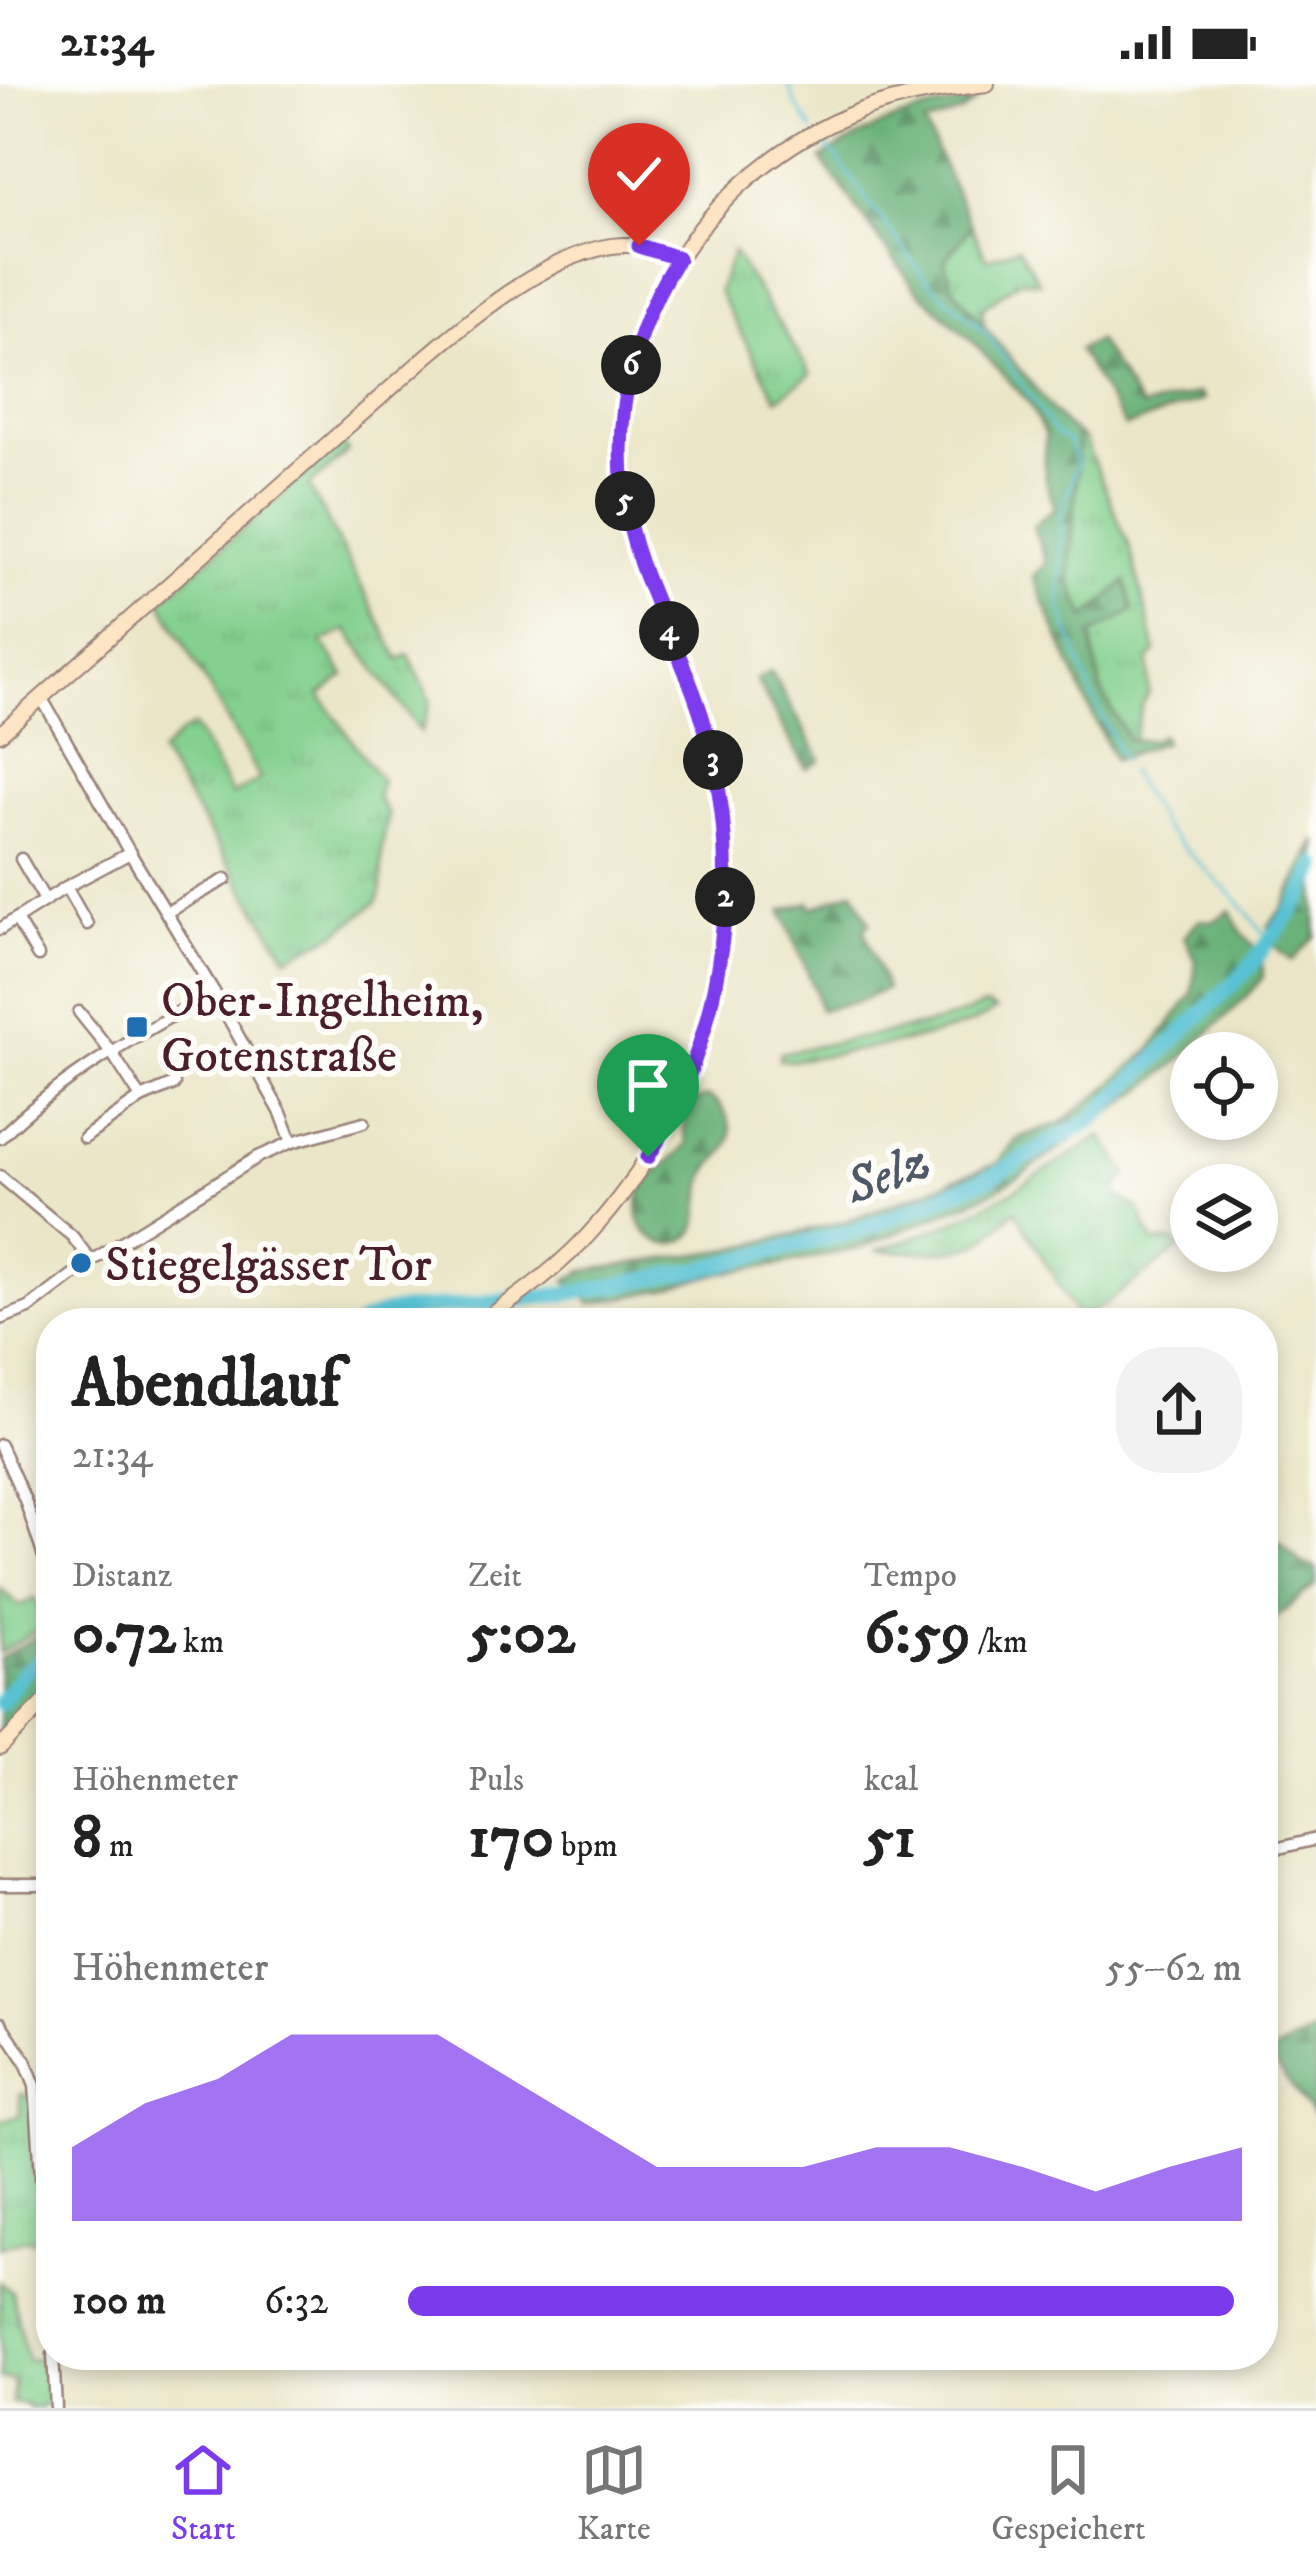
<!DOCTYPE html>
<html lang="de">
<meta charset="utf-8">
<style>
body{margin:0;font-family:"IM FELL DW Pica",serif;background:#f2f2f2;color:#222;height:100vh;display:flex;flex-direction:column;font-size:45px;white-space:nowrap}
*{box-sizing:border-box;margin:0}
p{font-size:39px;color:#767676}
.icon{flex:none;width:66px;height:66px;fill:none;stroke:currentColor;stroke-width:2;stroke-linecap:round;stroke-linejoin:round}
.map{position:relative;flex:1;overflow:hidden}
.sheet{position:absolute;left:36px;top:1224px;width:1242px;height:1062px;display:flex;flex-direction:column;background:#fff;border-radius:48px;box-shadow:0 6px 18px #0003}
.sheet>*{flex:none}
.tools{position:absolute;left:1170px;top:948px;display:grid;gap:24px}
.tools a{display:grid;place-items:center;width:108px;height:108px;border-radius:50%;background:#fff;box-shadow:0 6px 18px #0003;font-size:60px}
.pin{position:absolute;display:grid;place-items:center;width:102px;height:102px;color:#fff;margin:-123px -51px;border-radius:50% 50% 50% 0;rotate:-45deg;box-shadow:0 0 12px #0007}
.pin .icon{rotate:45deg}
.km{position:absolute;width:60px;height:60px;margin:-30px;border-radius:50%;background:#222;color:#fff;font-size:33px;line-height:60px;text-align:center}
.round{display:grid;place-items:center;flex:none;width:126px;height:126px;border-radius:48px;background:#f2f2f2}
.headline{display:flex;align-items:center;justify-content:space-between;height:204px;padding:0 36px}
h1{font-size:66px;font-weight:800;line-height:90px}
.stats{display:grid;grid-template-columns:repeat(3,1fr);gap:18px;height:204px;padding:12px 36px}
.stats div{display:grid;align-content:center}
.stats b{font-size:60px;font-weight:800}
.stats small{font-size:33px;font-weight:400}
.stats p{font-size:33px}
.chart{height:336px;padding:24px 36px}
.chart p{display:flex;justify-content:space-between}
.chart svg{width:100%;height:216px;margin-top:12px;fill:#7c3aed;opacity:.7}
ul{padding:0 36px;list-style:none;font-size:39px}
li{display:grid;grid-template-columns:192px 144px 1fr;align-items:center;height:90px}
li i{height:30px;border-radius:15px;background:#7c3aed}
.status{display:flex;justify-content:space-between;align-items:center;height:84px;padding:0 60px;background:#fff;direction:ltr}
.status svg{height:33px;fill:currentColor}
.tabs{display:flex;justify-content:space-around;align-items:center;height:168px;border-top:3px solid #e0e0e0;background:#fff;font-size:33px;color:#767676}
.tabs a{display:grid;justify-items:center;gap:6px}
.tabs .selected{color:#7c3aed}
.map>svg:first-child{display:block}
</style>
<div class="status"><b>21:34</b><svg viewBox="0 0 49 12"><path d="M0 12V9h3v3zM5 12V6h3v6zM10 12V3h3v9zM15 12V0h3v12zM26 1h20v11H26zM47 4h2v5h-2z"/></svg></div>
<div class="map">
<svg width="1316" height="2324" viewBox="0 0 1316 2324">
<defs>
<pattern id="grass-tufts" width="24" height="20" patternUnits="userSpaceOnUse" patternTransform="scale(3)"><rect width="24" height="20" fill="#83d08f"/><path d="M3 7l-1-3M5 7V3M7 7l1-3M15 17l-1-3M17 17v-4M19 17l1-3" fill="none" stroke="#73b27c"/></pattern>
<pattern id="forest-firs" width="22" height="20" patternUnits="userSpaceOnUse" patternTransform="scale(3)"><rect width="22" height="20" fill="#6ab27a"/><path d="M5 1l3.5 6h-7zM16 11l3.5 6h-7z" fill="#599064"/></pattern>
</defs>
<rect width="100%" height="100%" fill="#fdfcf7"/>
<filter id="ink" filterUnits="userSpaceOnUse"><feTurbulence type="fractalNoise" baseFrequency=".00833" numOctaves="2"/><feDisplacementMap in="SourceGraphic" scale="24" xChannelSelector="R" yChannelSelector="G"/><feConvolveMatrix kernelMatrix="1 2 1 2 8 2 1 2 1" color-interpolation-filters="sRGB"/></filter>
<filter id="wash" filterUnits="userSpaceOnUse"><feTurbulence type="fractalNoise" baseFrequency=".004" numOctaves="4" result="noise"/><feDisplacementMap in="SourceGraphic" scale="48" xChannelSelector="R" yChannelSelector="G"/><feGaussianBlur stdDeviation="2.7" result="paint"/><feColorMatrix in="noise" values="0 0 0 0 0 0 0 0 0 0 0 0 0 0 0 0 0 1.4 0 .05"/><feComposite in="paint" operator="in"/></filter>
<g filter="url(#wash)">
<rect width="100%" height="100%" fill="#ebe6c8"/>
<g fill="url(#grass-tufts)" stroke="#66785d" stroke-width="3">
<path d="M 971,142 L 987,175 L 1018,163 L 1039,198 L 1020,196 L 982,224 L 984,242 L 954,205 L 944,178 Z"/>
<path d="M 733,168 L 811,290 L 777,315 L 718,208 Z"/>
<path d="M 1075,349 L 1084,356 L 1130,463 L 1156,568 L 1149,575 L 1149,609 L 1142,622 L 1134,655 L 1130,657 L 1101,607 L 1091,550 L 1127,498 L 1086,534 L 1069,497 L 1079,362 Z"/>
<path d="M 342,358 L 348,368 L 309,402 L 399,575 L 409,571 L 431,617 L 421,648 L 347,546 L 322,558 L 345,592 L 320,611 L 381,697 L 377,713 L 388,731 L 382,763 L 381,807 L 377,818 L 337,849 L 287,873 L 160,670 L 181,649 L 194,642 L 232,711 L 260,695 L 161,517 Z"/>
<path d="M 985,922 L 995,926 C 963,954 836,969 790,977 L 779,976 L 780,969 L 933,940 Z"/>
<path d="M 1102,1052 L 1128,1090 L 1116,1105 L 1118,1112 L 1138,1124 L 1154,1159 L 1173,1157 L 1181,1164 L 1105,1220 L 1085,1232 L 1075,1228 L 1015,1126 C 1003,1136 991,1153 977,1160 C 952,1171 903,1167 876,1167 L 944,1142 L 1013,1107 Z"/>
<path d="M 0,1504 L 20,1522 L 35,1514 L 47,1540 L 0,1569 Z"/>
<path d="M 20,2010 L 31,2012 L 42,2161 L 28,2154 L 0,2163 L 0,2037 L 20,2031 Z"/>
<path d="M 0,2198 L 12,2209 L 27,2276 L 47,2274 L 52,2314 L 40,2324 L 28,2324 L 25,2320 L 12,2319 L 14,2297 L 0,2295 Z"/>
</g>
<g fill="url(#forest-firs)" stroke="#5a6852" stroke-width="3">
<path d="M 974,18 L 961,29 L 925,41 L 971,142 L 944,178 L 954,205 L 1065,341 L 1075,349 L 1079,362 L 1069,497 L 1086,534 L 1126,497 L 1133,527 L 1091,551 L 1101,607 L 1129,656 L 1152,656 L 1162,651 L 1164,658 L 1114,676 L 1084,613 L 1033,492 L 1046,479 L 1033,442 L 1055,424 L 1045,395 L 1045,351 L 1028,317 L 971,256 L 915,204 L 821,75 C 875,40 910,26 974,18 Z"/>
<path d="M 1097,256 L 1141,324 L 1199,309 L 1203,316 L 1125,343 L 1078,266 Z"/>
<path d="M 771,587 L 821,676 L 806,685 L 756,596 Z"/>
<path d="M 1316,756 L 1316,852 L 1292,877 L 1271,858 L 1268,842 L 1284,823 Z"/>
<path d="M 854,806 L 870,839 L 864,845 L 886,905 L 859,917 L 820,926 L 815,906 L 782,827 L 810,818 L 813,824 Z"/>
<path d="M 1231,826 L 1240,846 L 1262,872 L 1263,893 L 1246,913 L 1181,975 L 1145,1004 L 1021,1092 L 989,1110 L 861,1164 L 779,1181 L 719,1189 L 667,1205 L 592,1220 L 566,1196 L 584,1187 L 733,1165 L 847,1137 L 996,1080 L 1018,1054 L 1060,1039 L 1096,1013 L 1150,966 L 1192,910 L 1196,877 L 1184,853 L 1199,836 L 1214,837 Z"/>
<path d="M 707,1013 C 723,1019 736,1042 728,1060 C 724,1071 711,1079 706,1090 C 698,1110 705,1140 690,1152 C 662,1174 633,1147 639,1116 C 645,1087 673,1080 687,1059 C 681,1045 684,1033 689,1019 Z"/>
<path d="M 1270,1448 L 1302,1479 L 1316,1484 L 1316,1501 L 1263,1544 L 1263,1451 Z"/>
<path d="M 51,1544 L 51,1594 L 0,1654 L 0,1575 Z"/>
<path d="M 1316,1946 L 1316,2035 L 1268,1971 Z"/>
</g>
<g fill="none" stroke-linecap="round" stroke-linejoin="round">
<g stroke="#59c2d4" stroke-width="3">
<path d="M 788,0 L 795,19 L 812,46"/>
<path d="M 818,54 L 835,71 L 928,198 L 986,248 L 1055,349 L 1069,358 L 1077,379 L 1061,432 L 1060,522 L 1093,614 L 1124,677"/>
<path d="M 1129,687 L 1165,746 L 1237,816 L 1269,855"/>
</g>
<g stroke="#59c2d4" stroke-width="16">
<path d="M 362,1239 L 385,1229 L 568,1210 L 698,1186 L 860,1146 L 993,1092 L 1092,1036 L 1248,885 L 1301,815 L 1316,782"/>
<path d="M 0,1619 L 24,1588 L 51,1570"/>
</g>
</g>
</g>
<g filter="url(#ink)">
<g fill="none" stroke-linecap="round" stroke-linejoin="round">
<g stroke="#9a827a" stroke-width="15">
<g id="street">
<path d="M 41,613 L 130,769 L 214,908 L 281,1029 L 292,1058"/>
<path d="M 21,775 L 45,816"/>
<path d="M 66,803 L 87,840"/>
<path d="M 167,828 L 226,795"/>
<path d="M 16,835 L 38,872"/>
<path d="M 0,845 L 66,803 L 130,769"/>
<path d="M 79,928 L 112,969 L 141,1014"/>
<path d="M 0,1054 C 58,995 142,948 214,908"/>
<path d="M 84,1054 L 141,1014 L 174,1000"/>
<path d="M 0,1092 L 72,1152 L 91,1177"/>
<path d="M 0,1235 L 29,1224 L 91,1177 L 258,1073 L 292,1058 L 364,1038"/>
<path d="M 0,1361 L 25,1416 L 51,1494"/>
<path d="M 1263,1768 L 1316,1755"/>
<path d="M 0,1801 L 51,1801"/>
<path d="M 0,1939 L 25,1976 L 35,2001 L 51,2240"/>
<path d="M 53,2271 L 56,2324"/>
</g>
</g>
<g stroke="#9a827a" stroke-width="18">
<g id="secondary">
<path d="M 0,650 L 426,273 C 475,231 556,164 623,161 C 642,160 660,167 678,174"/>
<path d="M 480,1239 C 522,1210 565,1179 598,1140 C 713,1008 753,822 708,654 C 687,574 639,504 625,423 C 596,253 704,86 862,26 C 903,11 944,5 987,0"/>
<path d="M 0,1664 L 51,1612"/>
</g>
</g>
<use href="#street" stroke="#fff" stroke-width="10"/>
<use href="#secondary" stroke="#fce5c4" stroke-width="14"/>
</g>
</g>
<g fill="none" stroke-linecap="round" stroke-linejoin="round" filter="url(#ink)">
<g stroke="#fff" stroke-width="24">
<path id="route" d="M 639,162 L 678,174 C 620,265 604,377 641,480 C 659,532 686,580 702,633 C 746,778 728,943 648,1073"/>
</g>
<use href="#route" stroke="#7c3aed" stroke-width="15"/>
</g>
<g fill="#1f6fb2" stroke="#fdfcf7" stroke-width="4.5">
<rect x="125" y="931" width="24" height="24" rx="6"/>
<circle cx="81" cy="1179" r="12"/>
</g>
<g text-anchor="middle" stroke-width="12" stroke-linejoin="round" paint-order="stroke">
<g font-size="48" fill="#4a1f2b" stroke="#fdfcf7" text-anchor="start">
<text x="161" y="932">Ober-Ingelheim,<tspan x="161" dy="55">Gotenstraße</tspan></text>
<text x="105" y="1196">Stiegelgässer Tor</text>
</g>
<g font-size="51" font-style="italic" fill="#4f5866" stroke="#fdfcf7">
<text transform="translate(887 1088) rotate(-21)" y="18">Selz</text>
</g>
</g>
</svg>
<div class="tools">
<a><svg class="icon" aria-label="locate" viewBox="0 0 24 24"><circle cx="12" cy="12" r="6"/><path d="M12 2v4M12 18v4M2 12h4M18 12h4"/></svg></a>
<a><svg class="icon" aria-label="layers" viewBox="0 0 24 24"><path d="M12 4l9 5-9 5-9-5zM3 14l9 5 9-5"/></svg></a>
</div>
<div class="pin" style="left:648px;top:1073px;background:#1e9e55"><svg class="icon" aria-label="arrive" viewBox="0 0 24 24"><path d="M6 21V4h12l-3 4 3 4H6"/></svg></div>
<div class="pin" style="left:639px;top:162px;background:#d93025"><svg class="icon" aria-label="check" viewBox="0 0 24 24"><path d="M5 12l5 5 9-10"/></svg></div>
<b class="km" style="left:725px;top:813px">2</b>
<b class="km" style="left:713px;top:676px">3</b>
<b class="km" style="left:669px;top:547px">4</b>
<b class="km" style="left:625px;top:417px">5</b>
<b class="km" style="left:631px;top:281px">6</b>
<section class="sheet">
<div class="headline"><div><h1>Abendlauf</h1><p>21:34</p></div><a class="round"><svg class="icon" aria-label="share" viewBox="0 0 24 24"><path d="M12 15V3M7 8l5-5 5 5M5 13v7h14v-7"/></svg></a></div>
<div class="stats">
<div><p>Distanz</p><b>0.72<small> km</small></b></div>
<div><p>Zeit</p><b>5:02</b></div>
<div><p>Tempo</p><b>6:59<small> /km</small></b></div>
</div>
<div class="stats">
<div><p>Höhenmeter</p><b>8<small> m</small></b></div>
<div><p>Puls</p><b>170<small> bpm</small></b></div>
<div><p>kcal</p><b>51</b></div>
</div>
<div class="chart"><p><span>Höhenmeter</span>55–62 m</p>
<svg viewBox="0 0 160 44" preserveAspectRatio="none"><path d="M0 44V29L10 20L20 15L30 6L40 6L50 6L60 15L70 24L80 33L90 33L100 33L110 29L120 29L130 33L140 38L150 33L160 29V44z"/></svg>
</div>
<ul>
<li><b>100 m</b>6:32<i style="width:99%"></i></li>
</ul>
</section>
</div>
<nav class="tabs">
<a class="selected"><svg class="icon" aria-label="home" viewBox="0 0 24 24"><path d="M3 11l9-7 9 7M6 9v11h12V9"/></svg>Start</a>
<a><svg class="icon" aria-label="map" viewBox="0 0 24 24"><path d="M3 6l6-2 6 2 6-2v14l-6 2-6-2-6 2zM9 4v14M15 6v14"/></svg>Karte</a>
<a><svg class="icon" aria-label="saved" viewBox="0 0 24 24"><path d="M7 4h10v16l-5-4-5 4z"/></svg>Gespeichert</a>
</nav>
